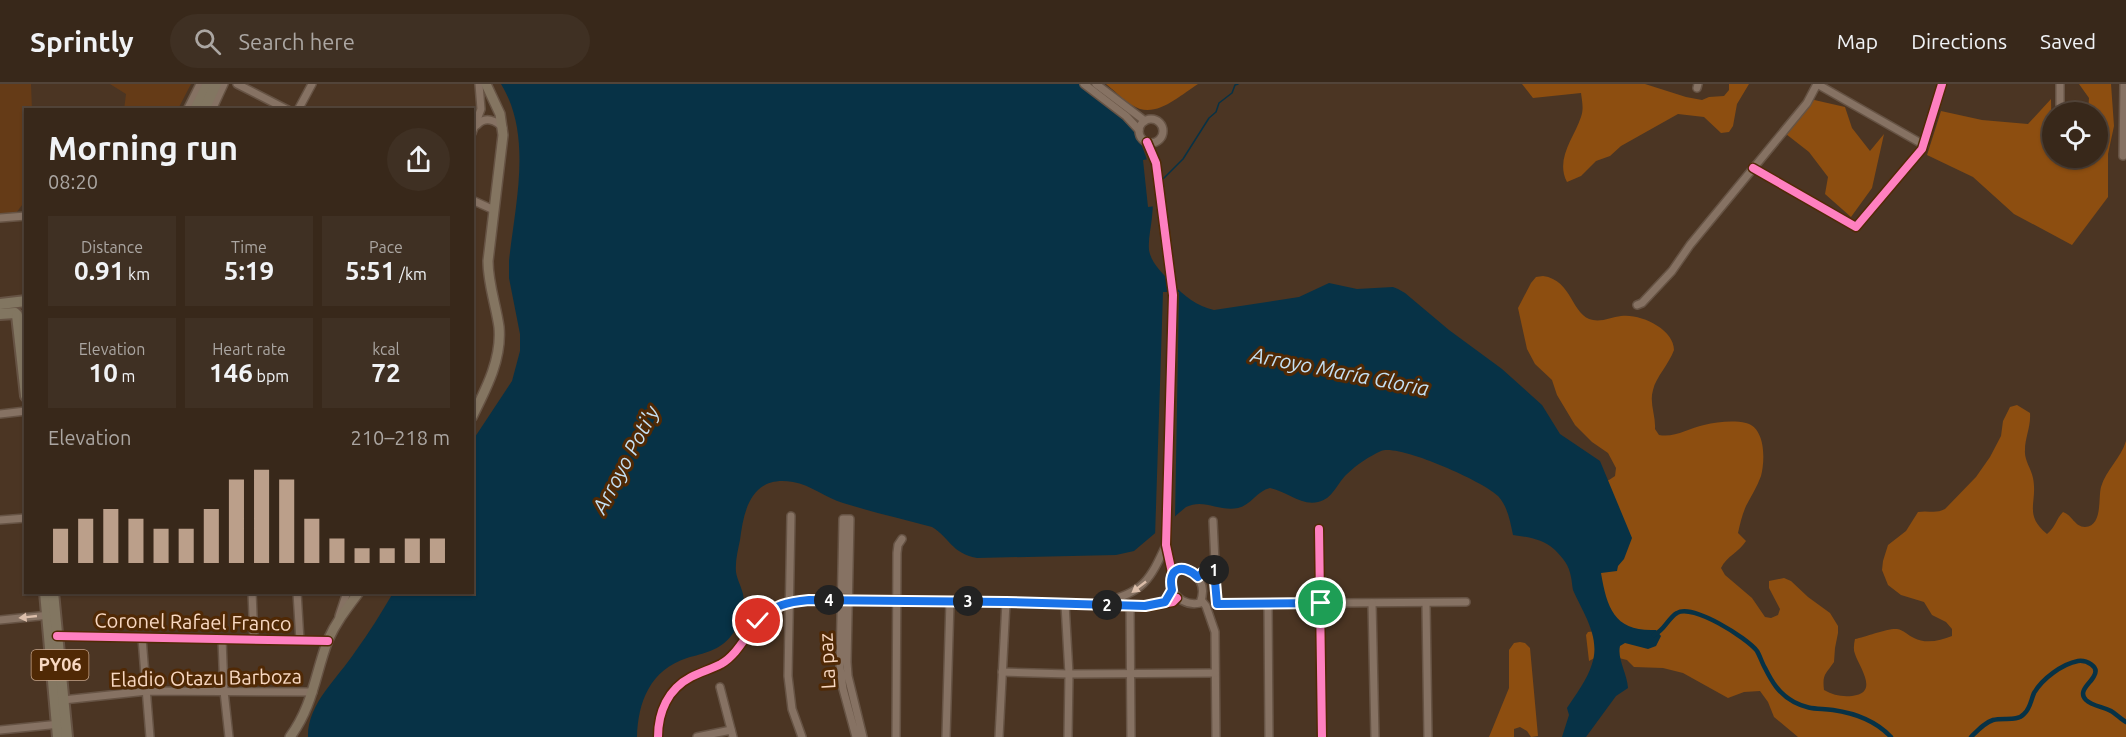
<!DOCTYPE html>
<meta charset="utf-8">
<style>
body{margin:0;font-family:Ubuntu,sans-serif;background:#3f3023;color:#f1f3f6;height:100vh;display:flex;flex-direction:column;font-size:22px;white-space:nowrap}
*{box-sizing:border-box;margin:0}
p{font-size:20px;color:#aba6a2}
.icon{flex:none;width:33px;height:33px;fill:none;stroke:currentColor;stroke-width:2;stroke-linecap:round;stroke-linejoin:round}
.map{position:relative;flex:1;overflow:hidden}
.drawer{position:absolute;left:24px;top:24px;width:450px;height:486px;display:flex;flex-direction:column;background:#38281a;border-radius:0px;box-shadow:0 2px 4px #0004,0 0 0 2px #524439}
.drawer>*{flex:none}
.buttons{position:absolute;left:2042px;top:18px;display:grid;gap:12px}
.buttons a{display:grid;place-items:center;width:66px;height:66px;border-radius:50%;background:#38281a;box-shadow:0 2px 4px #0004,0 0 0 2px #524439;font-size:30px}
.pin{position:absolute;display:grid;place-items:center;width:51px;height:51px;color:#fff;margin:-26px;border:3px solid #fff;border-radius:50%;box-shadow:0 2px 6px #0007}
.km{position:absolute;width:30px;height:30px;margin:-15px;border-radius:50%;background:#222;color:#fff;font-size:16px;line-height:30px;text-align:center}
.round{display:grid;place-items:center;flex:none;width:63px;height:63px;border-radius:32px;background:#3f3023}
.headline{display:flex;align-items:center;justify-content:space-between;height:102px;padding:0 24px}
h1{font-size:33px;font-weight:600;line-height:45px}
.stats{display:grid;grid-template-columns:repeat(3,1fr);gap:9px;height:102px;padding:6px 24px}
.stats div{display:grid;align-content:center;border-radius:0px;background:#3f3023;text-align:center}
.stats b{font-size:26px;font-weight:600}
.stats small{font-size:16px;font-weight:400}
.stats p{font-size:16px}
.chart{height:168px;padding:12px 24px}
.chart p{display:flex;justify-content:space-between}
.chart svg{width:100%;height:108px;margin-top:6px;stroke:#bb9f8a;stroke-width:6}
header{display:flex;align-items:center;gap:36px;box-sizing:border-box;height:84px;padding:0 30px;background:#38281a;border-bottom:2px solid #524439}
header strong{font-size:28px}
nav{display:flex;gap:33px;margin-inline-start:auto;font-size:21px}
.search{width:420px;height:54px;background:#3f3023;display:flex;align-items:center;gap:15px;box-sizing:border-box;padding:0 21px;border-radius:33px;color:#aba6a2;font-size:22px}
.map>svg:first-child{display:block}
</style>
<header>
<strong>Sprintly</strong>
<div class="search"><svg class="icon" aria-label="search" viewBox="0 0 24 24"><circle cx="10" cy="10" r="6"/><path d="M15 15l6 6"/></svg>Search here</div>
<nav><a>Map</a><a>Directions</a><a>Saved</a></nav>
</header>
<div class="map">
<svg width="2126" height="653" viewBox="0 0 2126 653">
<rect width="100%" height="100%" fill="#4b3523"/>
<g fill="#653b17">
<path d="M 0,0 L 31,0 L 32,25 L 26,26 L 25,117 L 16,129 L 0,131 Z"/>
<path d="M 110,0 L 191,0 L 178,25 L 124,26 L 126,10 Z"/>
</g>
<g fill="#8d4e10">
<path d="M 1106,0 L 1198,0 C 1182,10 1160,31 1140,25 C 1128,21 1115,7 1106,0 Z"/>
<path d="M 1522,0 L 1645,0 L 1686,13 L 1702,16 L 1709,13 L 1724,12 L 1729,6 L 1729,0 L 1749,0 L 1737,20 L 1733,42 L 1729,48 L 1721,49 L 1704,33 L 1678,30 L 1621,62 L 1610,72 L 1596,77 L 1581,92 L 1567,98 C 1555,75 1574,54 1581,33 C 1584,25 1582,17 1581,9 L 1533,14 Z"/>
<path d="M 2079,0 L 2111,0 L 2114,42 L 2108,70 L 2108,113 L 2072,161 L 2014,130 L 1973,93 L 1927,71 L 1941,27 L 1982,36 L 2028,40 L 2051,15 L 2052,74 L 2097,74 L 2097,28 L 2088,28 L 2089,14 Z"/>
<path d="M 1810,15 L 1845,23 L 1852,44 L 1870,67 L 1884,50 L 1872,104 L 1851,133 L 1825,110 L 1828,93 L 1809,68 L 1786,50 Z"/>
<path d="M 1543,192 C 1573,196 1571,232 1593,236 C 1602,238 1612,233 1621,232 C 1640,229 1674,245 1674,266 C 1669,280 1656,293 1653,306 C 1649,319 1656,332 1655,345 L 1659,351 C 1675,354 1689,344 1704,341 C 1717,338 1733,336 1746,339 C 1766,344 1765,377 1761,392 C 1757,403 1751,412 1746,422 C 1742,431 1740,440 1738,449 L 1746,457 C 1739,468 1727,472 1721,484 L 1725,491 L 1752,514 L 1765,533 L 1771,534 L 1778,531 L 1780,525 L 1769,504 L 1769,497 L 1784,494 L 1791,497 L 1808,513 L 1830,529 L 1838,542 L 1838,549 L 1835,564 L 1834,578 C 1826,590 1822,590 1824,606 C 1833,611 1841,613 1852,612 C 1880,609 1859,583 1855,570 C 1853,565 1854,560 1855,555 C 1865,553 1888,544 1897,545 C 1904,546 1907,551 1914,554 C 1925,560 1940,557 1952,552 L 1952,545 L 1946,538 L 1932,531 L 1924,518 L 1901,511 L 1888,501 L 1882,486 L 1883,477 L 1888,461 L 1906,447 L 1918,428 C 1928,426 1936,430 1945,425 L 1976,393 L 1990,373 L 2001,352 L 2003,337 L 2010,323 L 2017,321 L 2030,329 C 2031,343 2025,353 2025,366 C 2024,376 2031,384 2033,394 C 2038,419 2023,430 2047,450 C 2055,444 2056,435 2063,428 C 2072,431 2075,443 2085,443 C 2103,442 2098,414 2101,403 C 2106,386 2121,374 2126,357 L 2126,653 L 1798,653 L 1774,633 L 1768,618 L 1760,607 L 1744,608 L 1728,614 L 1683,589 L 1663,584 L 1634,583 L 1627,576 L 1602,570 L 1589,577 L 1586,551 L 1588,548 L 1596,547 L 1599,517 L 1601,398 L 1609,396 L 1615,392 L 1616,384 L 1608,369 L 1592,358 L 1575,341 L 1557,311 L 1552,296 L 1535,280 L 1527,265 L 1518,224 L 1531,199 L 1536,193 Z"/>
<path d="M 1520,558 L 1525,559 L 1530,564 L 1538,652 L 1531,653 L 1527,647 L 1520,643 L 1514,645 L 1514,653 L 1489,653 L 1509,604 L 1509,566 L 1514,559 Z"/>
</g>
<path fill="#073246" d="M 501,0 L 1087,0 C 1116,24 1137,40 1148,79 C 1153,96 1154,115 1152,133 C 1151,144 1148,155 1149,166 C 1151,179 1163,190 1172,199 C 1184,212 1197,222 1214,226 L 1299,213 L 1329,199 L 1357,205 L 1393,203 L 1398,205 L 1405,209 L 1449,246 L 1502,285 L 1542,321 L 1560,350 L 1600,377 L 1632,454 L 1624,475 L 1618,482 L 1617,487 L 1601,489 C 1607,525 1615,548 1656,546 L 1661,552 L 1656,562 L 1648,565 L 1625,559 L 1620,562 C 1617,575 1627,589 1628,604 L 1616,612 L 1586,653 L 1562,653 L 1569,631 L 1567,624 C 1576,610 1587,596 1592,580 C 1601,553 1583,529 1573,506 C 1572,502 1572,497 1571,493 C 1569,481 1563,474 1555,466 C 1543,455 1528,453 1513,451 C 1510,437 1508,423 1498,412 C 1485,398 1398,359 1381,367 C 1370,372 1356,381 1347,390 C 1337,399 1333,415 1318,418 C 1301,422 1286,407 1270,404 C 1257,407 1251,421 1238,424 C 1219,428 1204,414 1186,423 L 1134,467 L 1116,471 L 977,474 C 951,469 950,454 932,443 C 902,435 872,428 843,419 C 826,414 811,401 793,398 C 752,391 744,424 740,456 C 738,466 735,477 736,488 C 737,495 741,502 743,510 C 746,524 740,541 731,552 C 719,567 704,569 687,574 C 650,586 638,618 637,653 L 308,653 C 307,620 338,594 355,568 C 369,549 381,529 393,509 L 472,508 L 473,356 L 512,297 L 520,267 L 520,250 L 509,194 L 509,177 C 515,120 533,52 501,0 Z"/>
<g fill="#4b3523">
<path d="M 1150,75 L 1157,114 L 1156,122 L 1148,123 L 1143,76 Z"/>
<path d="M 1163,208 L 1179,208 L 1175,436 L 1155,453 Z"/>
</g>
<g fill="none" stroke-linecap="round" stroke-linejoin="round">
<path stroke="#073246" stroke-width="1.5" d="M 1162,96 L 1183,75 L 1209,34 L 1216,28 L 1219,19 L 1232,9 L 1235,1 L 1238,0"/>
<g stroke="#073246" stroke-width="4.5">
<path d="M 1654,551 C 1665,546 1668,534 1677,529 C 1692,519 1747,554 1757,567 C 1760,572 1762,579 1765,584 C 1772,598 1779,610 1794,618 C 1809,626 1818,624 1833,626 C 1854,629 1876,637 1891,653"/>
<path d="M 1971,653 C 1978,646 1984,639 1993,636 C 2003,633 2017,638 2024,630 C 2030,625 2031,616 2034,609 C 2042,595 2062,580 2078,577 C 2086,576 2100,582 2094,592 C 2091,599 2077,607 2086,616 C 2092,622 2104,623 2111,627 C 2116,630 2121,635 2126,638"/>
</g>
<g stroke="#665344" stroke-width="10">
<g id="minor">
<path d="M 237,0 L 288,26"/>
<path d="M 1084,0 L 1126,32 L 1139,46"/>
<path d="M 1096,0 L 1145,37"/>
<path d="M 1817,0 L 1924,61"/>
<path d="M 2060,0 L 2060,28"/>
<path d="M 1697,4 L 1698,0"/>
<path d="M 187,26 L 200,0"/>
<path d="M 212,26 L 224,0"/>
<path d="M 298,26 L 312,0"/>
<circle cx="1151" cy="47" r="12"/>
<path d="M 477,41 C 485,32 496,36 503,44"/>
<path d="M 472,49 L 481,25 L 479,0"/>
<path d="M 1147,58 L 1156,79 L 1173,211 L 1166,461 L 1172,489"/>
<path d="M 2123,72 L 2124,0"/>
<path d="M 1753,84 L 1856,143 L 1922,65 L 1942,0"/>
<path d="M 472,116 L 494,126"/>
<path d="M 0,134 L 26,132"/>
<path d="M 1637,221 L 1642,219 L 1672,187 L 1690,161 L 1807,19 L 1817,0"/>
<path d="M 0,330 L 26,327"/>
<path d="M 791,432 L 788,592 L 792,625 L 802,653"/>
<path d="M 0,436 L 26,434"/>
<path d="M 1213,437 L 1217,520 L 1466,518"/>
<path d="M 1319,445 L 1322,653"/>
<path d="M 1182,485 C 1199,489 1207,502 1200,519 C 1174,525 1158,489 1182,485 Z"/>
<path d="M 1198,493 L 1203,488 L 1214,486"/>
<path d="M 252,508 L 254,556"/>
<path d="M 297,508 L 300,557"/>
<path d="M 1202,517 L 1206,522 L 1215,548 L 1216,653"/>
<path d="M 1103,518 C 1143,509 1150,496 1166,461"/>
<path d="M 1372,519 L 1375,653"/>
<path d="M 1065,520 L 1069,590 L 1068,653"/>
<path d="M 1268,520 L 1269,653"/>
<path d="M 1426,520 L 1428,653"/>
<path d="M 1130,522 L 1131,653"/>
<path d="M 339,532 L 347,508"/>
<path d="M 0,536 L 50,531"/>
<path d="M 57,552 L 328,557"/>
<path d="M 142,554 L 150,653"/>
<path d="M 222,555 L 224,607 L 229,653"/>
<path d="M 1002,588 L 1069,590 L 1215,589"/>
<path d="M 720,603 L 733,653"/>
<path d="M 63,616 L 147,607 L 313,608"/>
<path d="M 0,646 L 60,640"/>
<path d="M 658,653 C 658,628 668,605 691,593 C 701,588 711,585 721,580 C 745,566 751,533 777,522 C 802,511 845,516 872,516 C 963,516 1054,519 1145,523 L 1173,518 L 1177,514"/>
<path d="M 697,653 L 731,646"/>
<path d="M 856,653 L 843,605 L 840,583 L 843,435 L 850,435 L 847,578 L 848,592 L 863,653"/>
<path d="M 896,653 L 897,469 L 898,461 L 902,455"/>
<path d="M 946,653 L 950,517"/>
<path d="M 999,653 L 1006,518"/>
</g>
</g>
<g stroke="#665344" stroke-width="12">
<g id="major">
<path d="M 472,333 C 486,305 502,275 499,243 C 496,221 488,200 488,177 L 503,51 L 500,30 L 486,0"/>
<path d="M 290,653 C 313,622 315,590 328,556 C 336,538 347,524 359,508"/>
</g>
</g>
<g stroke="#665344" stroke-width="14">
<g id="highway">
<path d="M 195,26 L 208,0"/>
<path d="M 204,26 L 216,0"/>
<path d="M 0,220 L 26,217"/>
<path d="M 0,230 L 15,229"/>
<path d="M 17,231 L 26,312"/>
<path d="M 45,508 L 58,653"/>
<path d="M 53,508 L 67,653"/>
</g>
</g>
<use href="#minor" stroke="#867263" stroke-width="7"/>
<use href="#major" stroke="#847561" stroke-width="9"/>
<use href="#highway" stroke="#827661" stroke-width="10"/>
<g stroke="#502905" stroke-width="11">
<g id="cycleway">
<path d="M 1147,58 L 1156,79 L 1173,211 L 1166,461 L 1172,489"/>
<path d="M 1753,84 L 1856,143 L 1922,65 L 1942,0"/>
<path d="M 1319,445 L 1322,653"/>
<path d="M 57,552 L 328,557"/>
<path d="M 658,653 C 658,628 668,605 691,593 C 701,588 711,585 721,580 C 745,566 751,533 777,522 C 802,511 845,516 872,516 C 963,516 1054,519 1145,523 L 1173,518 L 1177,514"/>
</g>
</g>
<use href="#cycleway" stroke="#ff80c0" stroke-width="8"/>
</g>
<defs><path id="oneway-solid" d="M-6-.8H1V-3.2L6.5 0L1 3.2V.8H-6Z" transform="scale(1.5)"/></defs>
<g fill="#dcbeaa">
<use href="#oneway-solid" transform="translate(1139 503) rotate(142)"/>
<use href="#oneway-solid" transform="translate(28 533) rotate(174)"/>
</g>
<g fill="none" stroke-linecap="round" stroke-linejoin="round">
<g stroke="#fff" stroke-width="12">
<path id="route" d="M 758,537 C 773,521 788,518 809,516 L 1006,518 L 1145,522 L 1165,518 L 1172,506 C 1167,483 1183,479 1198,493 L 1203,488 L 1214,486 L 1217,520 L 1321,519"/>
</g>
<use href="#route" stroke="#1a73e8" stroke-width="8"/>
</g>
<g text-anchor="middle" stroke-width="6" stroke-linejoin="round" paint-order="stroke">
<rect fill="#502905" stroke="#c6a489" stroke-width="1.5" x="31.5" y="566" width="57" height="30" rx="4.5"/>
<g font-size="18" font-weight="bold" fill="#f8d8c2">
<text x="60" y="587">PY06</text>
</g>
<g font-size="20" fill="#f8d8c2" stroke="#502905">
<text transform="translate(193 538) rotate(1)" y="7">Coronel Rafael Franco</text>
<text transform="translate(827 577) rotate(-93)" y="7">La paz</text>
<text transform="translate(206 594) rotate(-1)" y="7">Eladio Otazu Barboza</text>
</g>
<g font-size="21" font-style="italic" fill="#c4dff2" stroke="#502905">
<text transform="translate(1340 288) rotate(11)" y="7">Arroyo María Gloria</text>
<text transform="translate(626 376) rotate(-62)" y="7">Arroyo Poti'y</text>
</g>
</g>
</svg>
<div class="buttons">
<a><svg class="icon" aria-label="locate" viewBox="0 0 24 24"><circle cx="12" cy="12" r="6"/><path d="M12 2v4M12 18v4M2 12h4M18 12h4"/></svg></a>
</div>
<div class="pin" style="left:1321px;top:519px;background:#1e9e55"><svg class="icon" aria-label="arrive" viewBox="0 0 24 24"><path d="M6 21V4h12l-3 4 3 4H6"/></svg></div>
<div class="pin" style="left:758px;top:537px;background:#d93025"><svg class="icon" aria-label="check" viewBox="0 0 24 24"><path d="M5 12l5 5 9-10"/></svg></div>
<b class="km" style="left:1214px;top:486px">1</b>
<b class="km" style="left:1107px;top:521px">2</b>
<b class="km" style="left:968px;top:517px">3</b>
<b class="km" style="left:829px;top:516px">4</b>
<section class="drawer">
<div class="headline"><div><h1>Morning run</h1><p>08:20</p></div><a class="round"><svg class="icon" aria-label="share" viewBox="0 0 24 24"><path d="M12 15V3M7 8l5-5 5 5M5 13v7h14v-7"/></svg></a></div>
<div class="stats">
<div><p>Distance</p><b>0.91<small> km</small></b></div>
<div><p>Time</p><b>5:19</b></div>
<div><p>Pace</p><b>5:51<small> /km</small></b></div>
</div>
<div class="stats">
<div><p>Elevation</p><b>10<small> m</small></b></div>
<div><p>Heart rate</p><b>146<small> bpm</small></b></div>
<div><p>kcal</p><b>72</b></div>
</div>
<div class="chart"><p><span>Elevation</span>210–218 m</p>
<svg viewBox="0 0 160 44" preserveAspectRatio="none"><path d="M5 44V30M15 44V26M25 44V22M35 44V26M45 44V30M55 44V30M65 44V22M75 44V10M85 44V6M95 44V10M105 44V26M115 44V34M125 44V38M135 44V38M145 44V34M155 44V34"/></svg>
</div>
</section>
</div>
